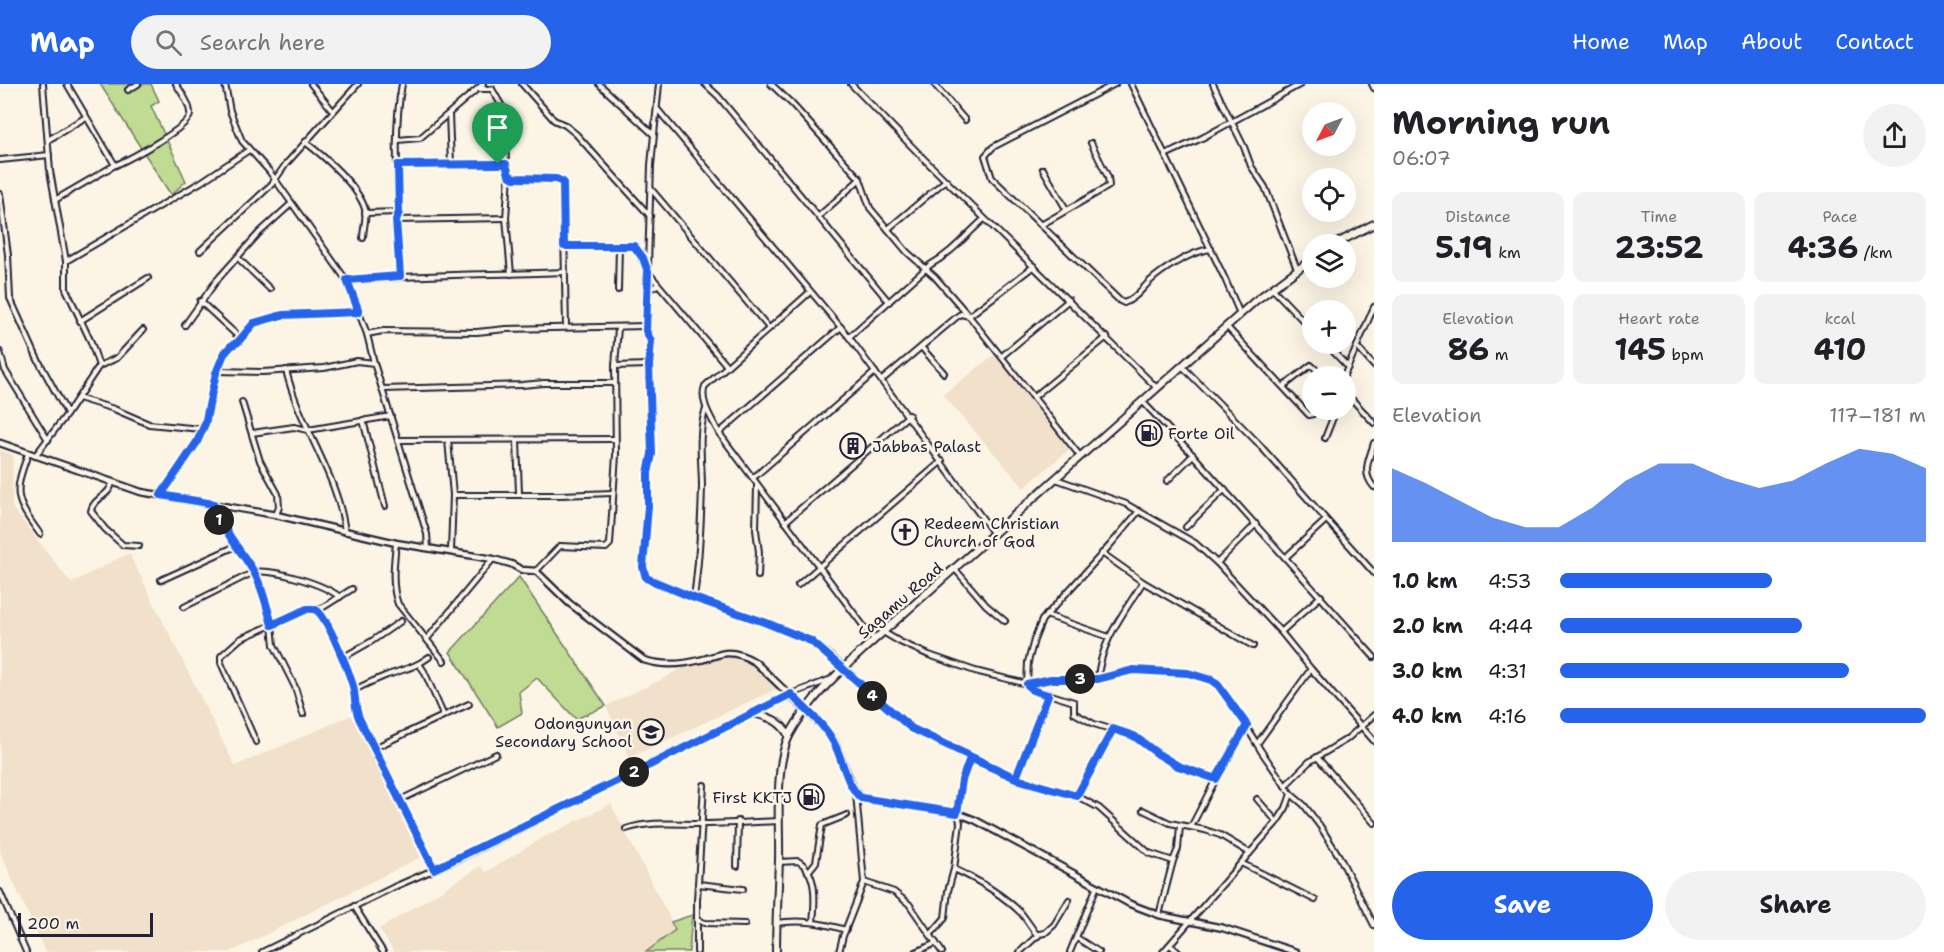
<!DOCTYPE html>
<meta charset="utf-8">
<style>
body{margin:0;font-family:"Shantell Sans",sans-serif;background:#f2f2f2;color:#202124;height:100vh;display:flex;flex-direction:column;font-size:22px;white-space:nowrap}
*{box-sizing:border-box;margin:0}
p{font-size:20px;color:#757577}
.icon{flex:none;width:33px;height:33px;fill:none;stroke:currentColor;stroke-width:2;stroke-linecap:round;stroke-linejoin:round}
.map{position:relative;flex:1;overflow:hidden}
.details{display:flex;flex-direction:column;background:#fff;width:570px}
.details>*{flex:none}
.needle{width:39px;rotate:229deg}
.controls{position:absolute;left:1302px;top:18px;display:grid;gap:12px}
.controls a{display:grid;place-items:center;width:54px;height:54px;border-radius:50%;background:#fff;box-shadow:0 6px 24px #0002;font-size:30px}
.scale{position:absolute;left:18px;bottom:15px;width:135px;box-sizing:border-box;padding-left:6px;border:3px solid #22223b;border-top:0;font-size:16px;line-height:21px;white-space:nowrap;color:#22223b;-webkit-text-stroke:4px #fcf5e5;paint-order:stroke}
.pin{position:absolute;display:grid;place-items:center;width:51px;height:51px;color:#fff;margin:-62px -26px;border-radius:50% 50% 50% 0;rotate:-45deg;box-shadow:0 0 6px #0007}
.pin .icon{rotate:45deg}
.km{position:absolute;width:30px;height:30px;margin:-15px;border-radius:50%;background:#222;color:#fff;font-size:16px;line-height:30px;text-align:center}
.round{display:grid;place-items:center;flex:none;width:63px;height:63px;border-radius:32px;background:#f2f2f2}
.head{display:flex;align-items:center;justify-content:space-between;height:102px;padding:0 18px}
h1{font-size:33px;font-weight:700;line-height:45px}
.metrics{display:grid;grid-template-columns:repeat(3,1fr);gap:9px;height:102px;padding:6px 18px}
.metrics div{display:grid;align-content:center;border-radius:12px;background:#f2f2f2;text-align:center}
.metrics b{font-size:30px;font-weight:700}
.metrics small{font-size:16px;font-weight:400}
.metrics p{font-size:16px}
.chart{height:168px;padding:12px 18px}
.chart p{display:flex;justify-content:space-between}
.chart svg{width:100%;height:108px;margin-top:6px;fill:#2563eb;opacity:.7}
.primary-button{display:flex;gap:12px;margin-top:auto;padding:12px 18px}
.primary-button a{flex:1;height:69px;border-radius:36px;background:#2563eb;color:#fff;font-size:24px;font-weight:700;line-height:69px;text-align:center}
.primary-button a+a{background:#f2f2f2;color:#202124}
ul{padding:0 18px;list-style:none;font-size:20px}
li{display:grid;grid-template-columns:96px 72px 1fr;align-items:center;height:45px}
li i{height:15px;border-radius:8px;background:#2563eb}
header{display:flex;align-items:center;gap:36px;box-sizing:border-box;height:84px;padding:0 30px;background:#2563eb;color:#fff}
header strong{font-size:28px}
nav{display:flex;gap:33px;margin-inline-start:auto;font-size:21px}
.search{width:420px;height:54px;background:#f2f2f2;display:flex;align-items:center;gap:15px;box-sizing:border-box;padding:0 21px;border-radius:33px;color:#757577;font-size:22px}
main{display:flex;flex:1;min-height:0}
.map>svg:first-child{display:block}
</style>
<header>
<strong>Map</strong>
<div class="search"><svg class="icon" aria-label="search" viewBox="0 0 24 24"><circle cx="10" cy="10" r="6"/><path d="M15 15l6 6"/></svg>Search here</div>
<nav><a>Home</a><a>Map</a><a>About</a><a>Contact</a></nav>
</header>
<main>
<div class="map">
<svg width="1374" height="868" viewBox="0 0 1374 868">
<rect width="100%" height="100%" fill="#fcf5e5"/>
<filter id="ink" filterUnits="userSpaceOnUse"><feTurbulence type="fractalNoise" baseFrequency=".0167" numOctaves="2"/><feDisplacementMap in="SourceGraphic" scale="12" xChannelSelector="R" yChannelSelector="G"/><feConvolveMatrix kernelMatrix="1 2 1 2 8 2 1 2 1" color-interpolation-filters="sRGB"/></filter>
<g filter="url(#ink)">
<g fill="#f2e1ca">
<path d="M 995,270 L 1072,363 L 1024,404 L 943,311 Z"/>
<path d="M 0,366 L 13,371 L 12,423 L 71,499 L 129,469 L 235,682 L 352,631 L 421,773 L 231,868 L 45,868 L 0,768 Z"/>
<path d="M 731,571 L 755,578 L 783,602 L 629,674 L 606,622 L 666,593 L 683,583 Z"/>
<path d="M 611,720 L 676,846 L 646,868 L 394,868 L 379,845 L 481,782 L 486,788 L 542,754 Z"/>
</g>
<g fill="#c0db92" stroke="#717e66" stroke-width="1.5">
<path d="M 100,0 L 151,0 L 159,17 L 151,22 L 186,97 L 171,111 Z"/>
<path d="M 519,493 L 606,622 L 576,635 L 537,594 L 519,608 L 522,629 L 498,643 L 450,568 Z"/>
<path d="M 692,831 L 689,868 L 646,868 L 675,846 L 671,838 Z"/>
</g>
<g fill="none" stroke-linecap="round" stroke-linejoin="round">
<g stroke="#22223b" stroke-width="8">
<g id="minor">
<path d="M 225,0 L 230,27 L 242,57 L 269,87 L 347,197 L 367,250 L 374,279 L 427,450 L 428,464"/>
<path d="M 311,0 L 333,27"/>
<path d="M 522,0 L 554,36 L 565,41 L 576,50 L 650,132"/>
<path d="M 599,0 L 653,50"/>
<path d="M 659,0 L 651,81 L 647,216 L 647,247 L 651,257 L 649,281 L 652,338 L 652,370 L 648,389 L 648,422 L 643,483 L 646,493 L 694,514 L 764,538 L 811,557 L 831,572 L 901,636 L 918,648 L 1020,696 L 1077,712 L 1099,724 L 1149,769 L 1173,777"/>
<path d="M 705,0 L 718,12 L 889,218"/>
<path d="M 771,0 L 792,20 L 860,95 L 870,124 L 907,168 L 935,193 L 969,232 L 1080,372"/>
<path d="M 851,0 L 924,75 L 1157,304"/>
<path d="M 934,0 L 965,36"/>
<path d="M 1115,0 L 993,63 L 985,72 L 992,94 L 1120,217 L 1124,219 C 1135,215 1141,206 1149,198 C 1163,185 1192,167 1211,165"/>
<path d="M 1131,0 L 1225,195 L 1240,230"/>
<path d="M 1213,0 L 1244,63 L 1251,82 L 1265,103 L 1297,185"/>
<path d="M 1372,0 L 1374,4"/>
<path d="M 478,5 L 492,5"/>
<path d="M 492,5 L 504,26 L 506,80"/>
<path d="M 128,6 L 138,0"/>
<path d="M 658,26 L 849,253 L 994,450"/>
<path d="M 449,30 L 451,80"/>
<path d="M 48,56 L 86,33"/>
<path d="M 398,56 L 420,54 L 483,0"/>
<path d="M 305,58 C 324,72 358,102 365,125 C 367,134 363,145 363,154"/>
<path d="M 1165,71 L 1202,54 L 1301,0"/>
<path d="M 0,76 L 49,71"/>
<path d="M 116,81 C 129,75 188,44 190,31 C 191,21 181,8 176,0"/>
<path d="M 398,81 L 506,80 L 509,91 L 506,134 L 511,190"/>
<path d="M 1043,85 L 1066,125"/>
<path d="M 509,91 L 514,94 L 556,95 L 563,98 L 566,243"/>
<path d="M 651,105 L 769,244"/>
<path d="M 0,110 L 8,171 L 10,214 L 37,274 L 67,329"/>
<path d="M 55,116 L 115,81 L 67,0"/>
<path d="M 365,129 L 399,128"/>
<path d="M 819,132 L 860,95"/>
<path d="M 396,136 L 506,134"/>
<path d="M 1041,141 L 1109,102 L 1108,93 L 1091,59"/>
<path d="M 888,145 L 946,96"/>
<path d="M 564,162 L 629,162 L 636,163 L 648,188 L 727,282"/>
<path d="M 200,167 L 272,100 L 286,80 L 358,0"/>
<path d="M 238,174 L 270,205"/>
<path d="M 66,177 L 201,98 L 249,66"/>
<path d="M 400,192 L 396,136 L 399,128 C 397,87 394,41 402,0"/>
<path d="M 347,197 C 419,190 491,191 564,188"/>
<path d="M 1272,204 L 1312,246"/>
<path d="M 618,206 L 619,162"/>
<path d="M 647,206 L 658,201"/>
<path d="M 810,208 L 705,302 C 699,317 712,335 719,349 L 874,556"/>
<path d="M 200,217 L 241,255"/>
<path d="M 80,237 L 148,194"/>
<path d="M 185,241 L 217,196 L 259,149 L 291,120"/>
<path d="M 1227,243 L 1309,331 L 1313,330 L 1315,326"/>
<path d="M 367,250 L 383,247 L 477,248 L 506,245 L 646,242"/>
<path d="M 849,253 L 930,181 C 952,169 966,151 984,135"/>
<path d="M 1326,260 L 1348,283"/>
<path d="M 1357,263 L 1374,282"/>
<path d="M 922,264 L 944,289"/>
<path d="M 0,268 L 5,286 L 48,356"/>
<path d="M 1002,272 L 1069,216"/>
<path d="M 99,282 L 117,274 L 143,246"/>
<path d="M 615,282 L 649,281"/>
<path d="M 1182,282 L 1256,357 L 1374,489"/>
<path d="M 286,286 C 299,342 338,390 345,448"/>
<path d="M 217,287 L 263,288 L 324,284 L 357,277 L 374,279"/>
<path d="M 1344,292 L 1374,223"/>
<path d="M 882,296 L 959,231 L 961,230 L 969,232 L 1034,182"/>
<path d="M 1284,302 L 1311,281 L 1324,292"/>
<path d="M 383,305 L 522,301 L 544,299 L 615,299"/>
<path d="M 1346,309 L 1374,339"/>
<path d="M 1035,312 L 1107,253"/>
<path d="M 78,314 L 114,325 L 149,340 L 201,345"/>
<path d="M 242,318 L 260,377 L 278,410 L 279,423 L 276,431"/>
<path d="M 1143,318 L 1193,371 L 1374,573"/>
<path d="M 363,336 L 385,422"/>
<path d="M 252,349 L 294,343 L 308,346 L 391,332"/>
<path d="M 719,349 L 841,243"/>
<path d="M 1325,354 L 1336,326"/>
<path d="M 398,356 L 615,355"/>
<path d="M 448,356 L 453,411 L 451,467"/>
<path d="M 517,357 L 519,409"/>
<path d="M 1374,359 C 1369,376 1361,388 1374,403"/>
<path d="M 28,370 C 13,410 15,416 40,450"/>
<path d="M 35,372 L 67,330 L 99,282 L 91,258 L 66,205 L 66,177 L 50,87 L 43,0"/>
<path d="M 753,394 L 875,288"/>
<path d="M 1056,395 L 1126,420 L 1195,459 L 1217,479 L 1281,548 L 1311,585 L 1374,657"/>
<path d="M 1167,397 L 1193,371"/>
<path d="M 112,399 C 110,412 93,414 91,427 L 105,445 L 123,461 L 139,462"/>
<path d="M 757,401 L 756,446 L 759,468 L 758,492"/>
<path d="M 161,411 L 197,358 L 205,340 L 216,289 L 224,270 L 231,262 L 238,258 L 254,239 L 282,231 L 359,228"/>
<path d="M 453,411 L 561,411 L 612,409"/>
<path d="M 214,420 L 224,444 L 254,488 L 263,509 L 272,541 L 274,561 L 295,603 L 303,630"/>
<path d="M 1139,427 L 1111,460 L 1042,536 L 1034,556 L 1028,578 L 1027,600 L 1032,605 L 1074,618 L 1074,629 L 1094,640 L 1133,652 L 1178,682 L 1216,695"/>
<path d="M 785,438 L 909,331"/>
<path d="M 1186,443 L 1225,405"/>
<path d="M 396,459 C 394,479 391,501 398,520 L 444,577"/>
<path d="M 1102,469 L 1143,498 L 1253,562"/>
<path d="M 1286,473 L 1326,436"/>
<path d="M 1217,479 L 1256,440"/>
<path d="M 955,485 L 986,521 L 1005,537"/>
<path d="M 536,487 L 560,462 L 606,464 L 610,460 L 616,371 L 615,282 L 618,244"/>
<path d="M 161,496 L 236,462"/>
<path d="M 798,501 L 942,377"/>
<path d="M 694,514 C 699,477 701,441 702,403 C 702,379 697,348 706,325"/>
<path d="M 184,523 L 254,488 C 275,485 323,500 340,513"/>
<path d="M 317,527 L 352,505"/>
<path d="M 1046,531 L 1109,553"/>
<path d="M 883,548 L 900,558 L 929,571 L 975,587 L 1027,600 L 1051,595 L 1098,595 L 1114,590 L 1133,586 L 1188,589 L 1211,595 L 1218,601 L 1237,627 L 1261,667 L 1291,710 L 1304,721 L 1320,742 L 1339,772 L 1374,841"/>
<path d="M 1281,548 L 1321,512"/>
<path d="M 427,555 L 493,475"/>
<path d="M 342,574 L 372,557 L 401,537"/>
<path d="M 419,580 L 424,587 L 443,630"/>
<path d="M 1098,595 C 1100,558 1124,529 1143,498"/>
<path d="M 354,606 C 364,601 375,596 385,592 C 403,585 413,585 429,573"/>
<path d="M 256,658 L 221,579 L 221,572 L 240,555 L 307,525 C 310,525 312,524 316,526 C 328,532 349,588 353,602 C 356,614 354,622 359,634 L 434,785"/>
<path d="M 1257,660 L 1311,585"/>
<path d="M 374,664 L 469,620"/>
<path d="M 1317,673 L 1374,739"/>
<path d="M 1016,695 L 1048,611"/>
<path d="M 1285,702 L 1309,678 L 1347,655 L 1374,631"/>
<path d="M 1077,712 L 1113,645"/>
<path d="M 1257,715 L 1277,738"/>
<path d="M 400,716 L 496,670"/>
<path d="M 1143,726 L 1170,739 L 1205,746 L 1220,751 L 1250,769"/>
<path d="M 1191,743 L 1216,695 L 1247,642"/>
<path d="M 626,745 C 651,737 674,740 700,740 C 726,740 752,738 779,737"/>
<path d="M 779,778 L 798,777 C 818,788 815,819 813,838"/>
<path d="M 1241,779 L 1315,816"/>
<path d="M 737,782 L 738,737"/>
<path d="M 954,785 C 978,796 1002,810 1021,829 C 1027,836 1032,845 1038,852"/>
<path d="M 808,788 L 816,778 L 822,741 L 847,731"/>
<path d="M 864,798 L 894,808 L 909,820 L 942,868"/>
<path d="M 698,800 L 743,805"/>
<path d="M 0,808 L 26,868"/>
<path d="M 354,822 L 383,868"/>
<path d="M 1159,831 L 1173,777 L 1178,765 L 1180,742"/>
<path d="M 697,836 L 705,839 L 745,840"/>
<path d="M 776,839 C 801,835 822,839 846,846"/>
<path d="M 931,850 L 945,834 L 948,807 L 954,785 L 960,739 L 957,722 L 962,696 L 970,674"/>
<path d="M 1077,854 L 1099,868"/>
<path d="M 1170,861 L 1178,868"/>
<path d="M 262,868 L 394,803 L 463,773 L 791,610 L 829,596"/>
<path d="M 697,868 L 697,816 L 704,701"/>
<path d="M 839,868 L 843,852 L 864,798 L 856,710"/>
<path d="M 916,868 L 936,859"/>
<path d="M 1020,868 L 1039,850 L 1045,849 L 1054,841 L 1069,816"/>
<path d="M 1070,868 L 1097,802"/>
<path d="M 1163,868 L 1277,738 L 1286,724 L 1291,710"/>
</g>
</g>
<g stroke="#22223b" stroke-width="9">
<path id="tertiary" d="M 0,359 L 141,408 L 276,431 L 396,459 L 493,475 L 511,480 L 522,486 L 536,487 L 569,519 L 644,576 C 663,582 681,581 700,576 C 710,574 719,569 728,569 C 738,569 747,573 755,578 L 820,640 L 834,657 L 853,703 L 861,714 L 957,729 L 975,736 L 1130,820 L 1159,831 L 1223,844 L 1296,868"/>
</g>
<g stroke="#22223b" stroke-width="10">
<g id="trunk">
<path d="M 1335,160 L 1374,140"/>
<path d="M 753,629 C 770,633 781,637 789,652"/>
<path d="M 776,868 C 776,837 778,806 779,776 C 780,741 774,683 789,652 C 809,614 843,584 874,556 L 1255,217 L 1312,175"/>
</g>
</g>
<use href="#minor" stroke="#fcf5e5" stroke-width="4"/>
<use href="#tertiary" stroke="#fcf5e5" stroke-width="4.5"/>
<use href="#trunk" stroke="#fcf5e5" stroke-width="6"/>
</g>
</g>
<g fill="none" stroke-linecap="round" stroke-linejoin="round" filter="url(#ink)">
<g stroke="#fff" stroke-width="12">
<path id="route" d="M 498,80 L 398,81 L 399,128 L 396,136 L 400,192 L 347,196 L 359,228 L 282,231 L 254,239 L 238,258 L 231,262 L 224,270 L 216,289 L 205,340 L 197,358 L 161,411 L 214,420 C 222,446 240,465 254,488 C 263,505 267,523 272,541 L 307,525 C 310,525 312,524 316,526 C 327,532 349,588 353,602 C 356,614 354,622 359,634 L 434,785 L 654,679 L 791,610 C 805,626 824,639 834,659 C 843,676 846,701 861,714 L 957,729 L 962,696 L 970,674 L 1016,694 L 1048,611 L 1032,606 L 1027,600 L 1051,595 L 1098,595 L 1133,586 L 1188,589 L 1211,596 L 1218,601 L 1247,641 L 1216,695 L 1178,682 L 1158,670 L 1134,652 L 1113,645 L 1077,712 L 1020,696 L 1016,694 L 911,644 L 811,557 L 764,538 L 694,514 L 646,494 L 643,483 L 648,422 L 648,389 L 652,370 L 649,281 L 651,257 L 646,247 L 648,188 L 643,174 L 634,162 L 564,162 L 563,98 L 556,95 L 514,94 L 509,91 L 506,80 L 498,80"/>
</g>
<use href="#route" stroke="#2563eb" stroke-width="8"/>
</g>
<defs>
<g id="fuel-ring" transform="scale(1.35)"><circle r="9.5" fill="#fcf5e5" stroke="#22223b" stroke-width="1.5"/><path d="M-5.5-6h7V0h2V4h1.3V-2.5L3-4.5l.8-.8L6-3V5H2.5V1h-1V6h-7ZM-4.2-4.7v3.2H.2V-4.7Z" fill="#22223b"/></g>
<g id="building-ring" transform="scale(1.35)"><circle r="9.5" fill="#fcf5e5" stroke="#22223b" stroke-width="1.5"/><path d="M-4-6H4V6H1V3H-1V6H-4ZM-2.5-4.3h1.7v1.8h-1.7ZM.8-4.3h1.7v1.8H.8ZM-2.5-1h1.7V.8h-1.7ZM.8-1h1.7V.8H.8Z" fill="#22223b"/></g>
<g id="church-ring" transform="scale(1.35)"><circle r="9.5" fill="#fcf5e5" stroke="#22223b" stroke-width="1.5"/><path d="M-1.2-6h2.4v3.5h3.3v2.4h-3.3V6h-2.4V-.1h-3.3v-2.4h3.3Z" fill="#22223b"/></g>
<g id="school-ring" transform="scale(1.35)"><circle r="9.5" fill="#fcf5e5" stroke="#22223b" stroke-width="1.5"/><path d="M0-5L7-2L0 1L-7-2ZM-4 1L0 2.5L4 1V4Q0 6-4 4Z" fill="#22223b"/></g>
</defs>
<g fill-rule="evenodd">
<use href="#fuel-ring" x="1149" y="349"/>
<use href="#building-ring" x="853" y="362"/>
<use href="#church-ring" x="905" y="448"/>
<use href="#school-ring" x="651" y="648"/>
<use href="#fuel-ring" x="811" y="713"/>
</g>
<g text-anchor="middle" stroke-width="5" stroke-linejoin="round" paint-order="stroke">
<g font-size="16" fill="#22223b" stroke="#fcf5e5" text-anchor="start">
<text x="1168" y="355">Forte Oil</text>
<text x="872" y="368">Jabbas Palast</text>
<text x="924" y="445">Redeem Christian<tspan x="924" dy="18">Church of God</tspan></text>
<text x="632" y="645" text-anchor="end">Odongunyan<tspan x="632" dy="18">Secondary School</tspan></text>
<text x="792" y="719" text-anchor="end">First KKTJ</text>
</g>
<g font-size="16" fill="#22223b" stroke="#fcf5e5">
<text transform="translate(900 516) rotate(-41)" y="6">Sagamu Road</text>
</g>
</g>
</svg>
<div class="controls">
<a><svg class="needle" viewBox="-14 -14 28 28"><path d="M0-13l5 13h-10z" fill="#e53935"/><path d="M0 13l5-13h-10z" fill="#757577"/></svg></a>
<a><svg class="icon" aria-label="locate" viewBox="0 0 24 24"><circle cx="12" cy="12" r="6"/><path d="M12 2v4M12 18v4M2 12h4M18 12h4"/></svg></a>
<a><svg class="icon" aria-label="layers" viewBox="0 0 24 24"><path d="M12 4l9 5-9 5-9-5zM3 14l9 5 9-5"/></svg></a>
<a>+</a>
<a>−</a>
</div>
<div class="scale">200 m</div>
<div class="pin" style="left:498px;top:80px;background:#1e9e55"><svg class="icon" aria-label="arrive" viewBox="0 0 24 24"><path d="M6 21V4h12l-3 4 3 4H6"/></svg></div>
<b class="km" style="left:219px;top:436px">1</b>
<b class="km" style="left:634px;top:688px">2</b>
<b class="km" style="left:1080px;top:595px">3</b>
<b class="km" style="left:872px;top:612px">4</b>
</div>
<section class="details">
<div class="head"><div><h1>Morning run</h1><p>06:07</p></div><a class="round"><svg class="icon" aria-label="share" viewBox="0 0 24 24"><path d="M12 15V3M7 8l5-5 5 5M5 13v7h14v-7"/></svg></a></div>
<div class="metrics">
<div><p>Distance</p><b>5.19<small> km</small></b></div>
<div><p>Time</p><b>23:52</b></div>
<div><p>Pace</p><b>4:36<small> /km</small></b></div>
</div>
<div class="metrics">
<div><p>Elevation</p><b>86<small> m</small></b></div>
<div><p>Heart rate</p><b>145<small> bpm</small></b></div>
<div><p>kcal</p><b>410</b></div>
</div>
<div class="chart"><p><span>Elevation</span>117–181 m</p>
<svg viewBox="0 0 160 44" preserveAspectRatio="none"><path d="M0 44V14L10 20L20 27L30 34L40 38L50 38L60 30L70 19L80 12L90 12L100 18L110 22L120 19L130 12L140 6L150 8L160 14V44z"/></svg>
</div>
<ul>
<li><b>1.0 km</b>4:53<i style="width:58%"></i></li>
<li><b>2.0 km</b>4:44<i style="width:66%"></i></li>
<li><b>3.0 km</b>4:31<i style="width:79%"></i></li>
<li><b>4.0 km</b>4:16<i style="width:100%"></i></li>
</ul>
<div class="primary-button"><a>Save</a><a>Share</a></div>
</section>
</main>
